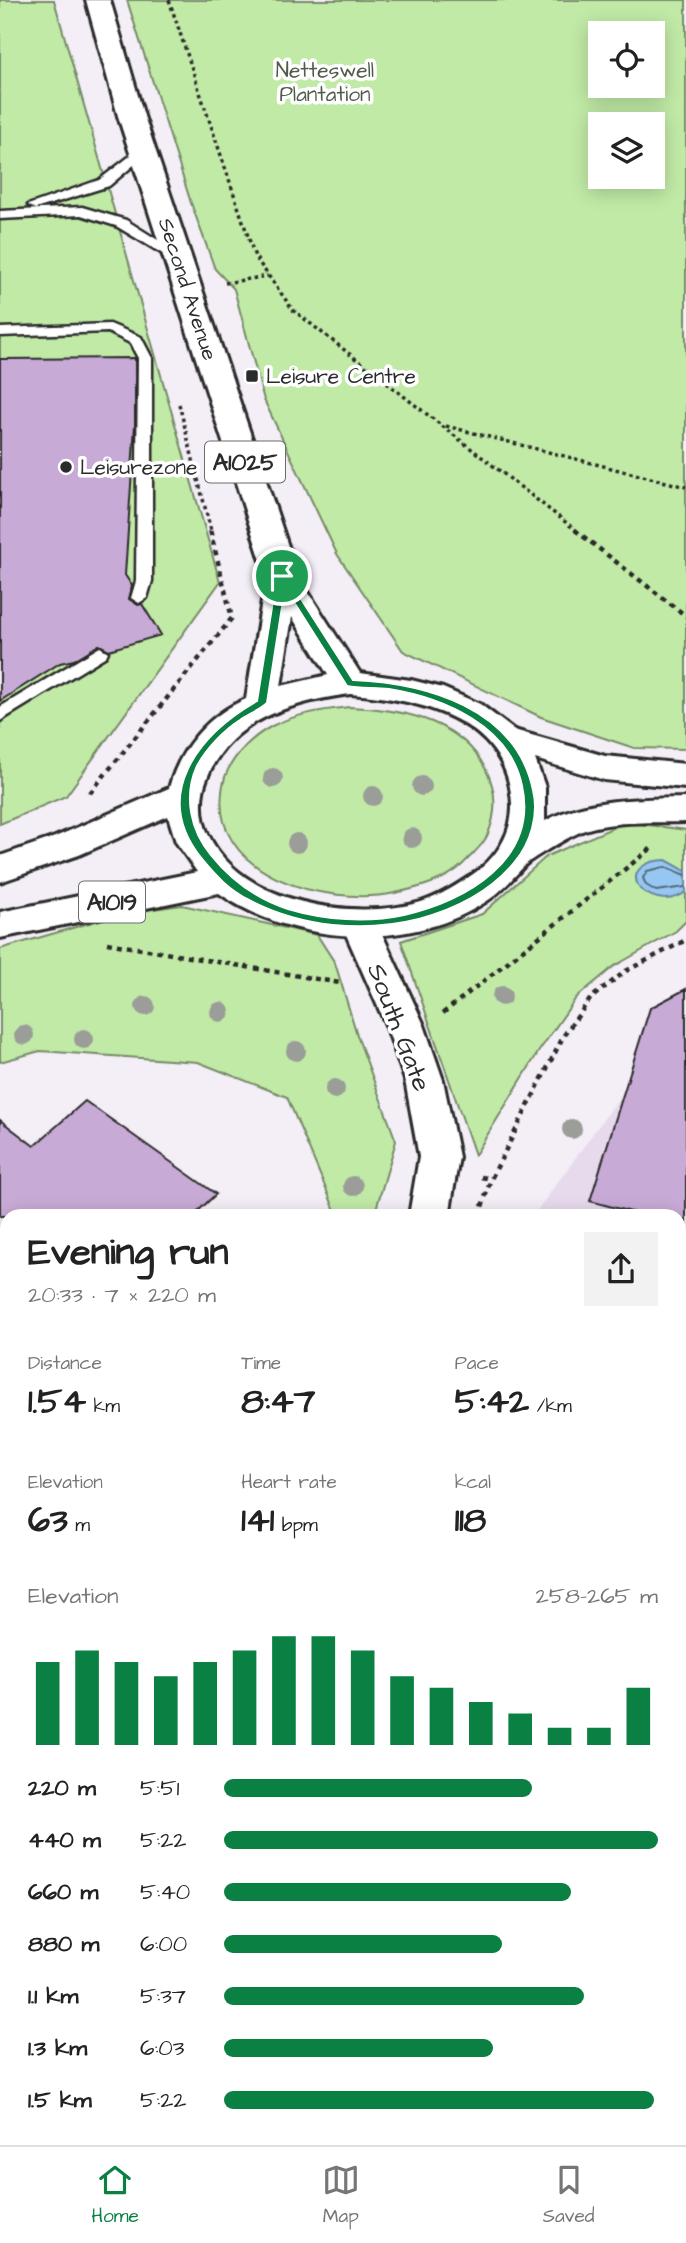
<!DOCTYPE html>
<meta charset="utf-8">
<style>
body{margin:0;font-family:"Architects Daughter",sans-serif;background:#f2f2f2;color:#222;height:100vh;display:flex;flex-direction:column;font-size:26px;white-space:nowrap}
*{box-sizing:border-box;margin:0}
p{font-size:23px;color:#767676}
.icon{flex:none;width:38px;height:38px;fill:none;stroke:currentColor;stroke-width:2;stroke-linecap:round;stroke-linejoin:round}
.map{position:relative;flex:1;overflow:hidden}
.drawer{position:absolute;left:0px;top:1209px;width:686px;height:936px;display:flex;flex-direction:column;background:#fff;border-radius:21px 21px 0 0;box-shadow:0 4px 18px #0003}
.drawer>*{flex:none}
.tools{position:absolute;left:588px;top:21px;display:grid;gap:14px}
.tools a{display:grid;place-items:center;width:77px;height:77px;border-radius:0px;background:#fff;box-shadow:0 4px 18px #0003;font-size:35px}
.pin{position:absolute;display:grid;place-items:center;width:60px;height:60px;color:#fff;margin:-30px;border:4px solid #fff;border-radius:50%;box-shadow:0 2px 7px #0007}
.round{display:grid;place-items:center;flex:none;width:74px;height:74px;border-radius:0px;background:#f2f2f2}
.headline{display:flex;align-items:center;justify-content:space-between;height:119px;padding:0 28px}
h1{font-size:38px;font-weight:700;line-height:52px}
.figures{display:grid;grid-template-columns:repeat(3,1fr);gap:10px;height:119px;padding:7px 28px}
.figures div{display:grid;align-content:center}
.figures b{font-size:35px;font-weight:700}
.figures small{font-size:19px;font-weight:400}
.figures p{font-size:19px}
.chart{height:196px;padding:14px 28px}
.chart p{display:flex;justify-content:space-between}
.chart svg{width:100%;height:126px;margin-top:7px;stroke:#0b8043;stroke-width:6}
ul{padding:0 28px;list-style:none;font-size:23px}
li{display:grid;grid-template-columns:112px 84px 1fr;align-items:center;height:52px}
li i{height:18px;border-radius:9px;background:#0b8043}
.tabs{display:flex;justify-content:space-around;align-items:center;height:98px;border-top:2px solid #e0e0e0;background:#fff;font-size:19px;color:#767676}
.tabs a{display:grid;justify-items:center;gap:4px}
.tabs .current{color:#0b8043}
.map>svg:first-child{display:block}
</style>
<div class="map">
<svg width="686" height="2145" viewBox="0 0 686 2145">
<rect width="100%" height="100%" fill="#f4eef7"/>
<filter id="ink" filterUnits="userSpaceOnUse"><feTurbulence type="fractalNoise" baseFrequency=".0143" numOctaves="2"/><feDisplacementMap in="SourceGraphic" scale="14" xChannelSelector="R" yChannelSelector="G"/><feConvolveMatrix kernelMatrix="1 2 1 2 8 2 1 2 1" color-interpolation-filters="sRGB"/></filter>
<g filter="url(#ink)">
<path fill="#e7daed" d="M 686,1006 L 686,2145 L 0,2145 L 0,1854 L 7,1848 L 7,2138 L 679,2138 L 679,1216 L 533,1216 Z"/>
<g fill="#c1eaa6" stroke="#768a68" stroke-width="2" fill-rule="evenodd">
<path d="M 0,0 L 54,0 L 220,582 L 66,796 L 0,824 Z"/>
<path d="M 127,0 L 686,0 L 686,749 L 634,748 L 541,717 L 403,651 L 337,554 L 264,400 L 234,289 L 215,269 L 191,203 ZM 600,33 L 653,33 L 653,86 L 600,86 ZM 600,124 L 653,124 L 653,177 L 600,177 Z"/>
<path d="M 349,707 C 377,708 405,711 432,722 C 478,741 509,787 487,836 C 483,846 470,856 463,864 C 446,881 418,888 395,893 C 327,907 206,876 223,785 C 227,761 250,738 272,726 C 296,714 322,710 349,707 Z"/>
<path d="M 626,822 L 686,830 L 686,921 L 676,931 L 613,967 L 576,998 L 539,1051 L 475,1155 L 401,941 L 482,914 L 547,856 Z"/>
<path d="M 182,905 L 317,935 L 335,963 L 358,1038 L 396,1141 L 374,1216 L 334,1216 L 335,1210 L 287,1097 L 198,1062 L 40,1051 L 0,1062 L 0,949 L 124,913 Z"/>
</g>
<path fill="#96c7f2" stroke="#6b89a2" stroke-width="2" d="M 666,860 L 686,871 L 686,892 C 671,903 654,900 640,889 C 627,869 649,860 666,860 Z"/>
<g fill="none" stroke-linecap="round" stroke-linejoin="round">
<path stroke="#56697b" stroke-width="2" d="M 686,875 L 665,867 L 647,871 L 643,878 L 646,885 L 656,891 L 686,887"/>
</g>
<g fill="#c8aad6" stroke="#2b2b2b" stroke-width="2">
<path d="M 135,358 L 135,425 L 125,575 L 132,586 L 129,599 L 138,605 L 142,604 L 161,635 L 109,650 L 99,645 L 74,660 L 60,663 L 0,701 L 0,359 Z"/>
<path d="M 686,989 L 686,1234 L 679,1229 L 679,1216 L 646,1216 L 590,1201 L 650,1008 Z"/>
<path d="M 85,1101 L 216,1194 L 193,1216 L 0,1216 L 0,1120 L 34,1146 Z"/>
</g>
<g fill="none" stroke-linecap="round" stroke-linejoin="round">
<g stroke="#2b2b2b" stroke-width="5">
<g id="lane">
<path d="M 143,146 L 148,147 L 148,153 L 109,186 L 35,209 L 28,205 L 99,180 Z"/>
<path d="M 82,207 L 126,220 L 185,257 L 183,260 L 173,260 L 116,226 L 81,215 L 0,219 L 0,211 Z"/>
<path d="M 110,324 L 141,337 L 152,358 L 152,581 L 147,598 L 139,603 L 131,598 L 136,581 L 138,358 L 130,343 L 108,332 L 0,336 L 0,328 Z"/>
<path d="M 100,647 L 108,652 L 106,656 L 0,721 L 0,707 Z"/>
</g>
</g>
<g stroke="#2b2b2b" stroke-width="6">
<g id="street">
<path d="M 359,910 L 372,914 L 377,923 L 424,1025 L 443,1080 L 459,1157 L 449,1216 L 409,1216 L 419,1157 L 405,1080 L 386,1025 L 341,923 L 346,914 Z"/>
<path d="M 7,1740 L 7,1790 L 0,1793 L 0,1743 Z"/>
<path d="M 686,1995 L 686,2054 L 679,2057 L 679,1998 Z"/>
<path d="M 0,1998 L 7,2001 L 7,2057 L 0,2054 Z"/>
<path d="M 89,2138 L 146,2138 L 149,2145 L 91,2145 Z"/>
<path d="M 576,2138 L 631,2138 L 629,2145 L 573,2145 Z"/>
</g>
</g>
<g stroke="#2b2b2b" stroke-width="6">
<path id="primary" d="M 86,0 L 110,0 L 144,116 L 298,576 L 360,673 L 411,680 L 443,688 L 480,704 L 514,730 L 605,756 L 686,764 L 686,788 L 604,780 L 535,759 L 545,787 L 545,821 C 587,798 638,799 686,798 L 686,822 C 656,823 614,820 585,830 C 575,833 532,858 525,865 C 513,878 502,891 487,901 C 411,952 292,945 219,893 L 0,938 L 0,912 L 197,872 L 176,842 L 168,816 L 79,855 L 0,882 L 0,856 L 55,837 L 169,788 C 180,748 208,715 246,699 L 266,576 L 118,116 ZM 292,617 L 328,675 L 281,686 ZM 350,694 C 420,699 508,719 512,804 C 513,831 498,856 476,872 C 459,884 441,896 421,902 C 354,921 241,905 208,834 C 200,817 200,795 207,778 C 230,719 293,702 350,694 Z"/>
</g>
<g stroke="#2b2b2b" stroke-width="3.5" stroke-dasharray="3.5 3.5" stroke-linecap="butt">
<path d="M 169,0 L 255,257 L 293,310 L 577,531"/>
<path d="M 225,283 L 268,276"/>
<path d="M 179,404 L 211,531"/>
<path d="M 446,426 L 686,487"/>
</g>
<g stroke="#2b2b2b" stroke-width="4.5" stroke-dasharray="5 5" stroke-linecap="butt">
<path d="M 575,530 L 686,616"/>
<path d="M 90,793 L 232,618 L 210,530"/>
<path d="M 107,943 L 340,983"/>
<path d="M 443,1013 L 653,847"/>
<path d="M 481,1177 L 491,1179"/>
<path d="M 274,1211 L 290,1216"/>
<path d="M 479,1216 L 491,1179 L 564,1035 L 591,998 L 626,971 L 686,940"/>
</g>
<path stroke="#2b2b2b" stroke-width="5" stroke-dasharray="6 6" stroke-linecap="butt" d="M 0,1831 L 7,1823"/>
<use href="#lane" fill="#fff" fill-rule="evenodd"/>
<use href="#street" fill="#fff" fill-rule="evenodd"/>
<use href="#primary" fill="#fff" fill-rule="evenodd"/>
</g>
<g fill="#9a9d98">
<circle cx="273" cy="778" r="10"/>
<circle cx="422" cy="786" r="10"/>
<circle cx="373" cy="796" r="10"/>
<circle cx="412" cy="838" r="10"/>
<circle cx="297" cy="843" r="10"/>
<circle cx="502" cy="996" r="10"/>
<circle cx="145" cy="1006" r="10"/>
<circle cx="220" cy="1012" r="10"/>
<circle cx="24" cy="1035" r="10"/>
<circle cx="84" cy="1039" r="10"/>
<circle cx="296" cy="1051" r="10"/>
<circle cx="335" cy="1089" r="10"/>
<circle cx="572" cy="1129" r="10"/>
<circle cx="353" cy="1186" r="10"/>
</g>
</g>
<path fill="#0b8043" stroke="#fff" stroke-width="2" fill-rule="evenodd" d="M 282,573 L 285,574 L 353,680 C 426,683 516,708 533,790 C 539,815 531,843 514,863 C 489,893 456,909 419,919 C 363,933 301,927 249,900 C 229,890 216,876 202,859 C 150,795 198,735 257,701 L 277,576 ZM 285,588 L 347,686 C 361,689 375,687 389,689 C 444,698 510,726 522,786 C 538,859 467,901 404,915 C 367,923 325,920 288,909 C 257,899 232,881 211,855 C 191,831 183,797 197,766 C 206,749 224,730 240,720 C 249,714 259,710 267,703 Z"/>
<g fill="#2b2b2b" stroke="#fff" stroke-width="2.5">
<rect x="245" y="369" width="14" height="14" rx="3.5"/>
<circle cx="66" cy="467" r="7"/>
</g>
<g text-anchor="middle" stroke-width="7" stroke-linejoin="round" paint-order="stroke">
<g font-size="21" fill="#505b4a" stroke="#fff">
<text x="325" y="77">Netteswell<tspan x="325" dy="24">Plantation</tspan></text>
</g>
<g font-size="21" fill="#2b2b2b" stroke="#fff">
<text transform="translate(188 289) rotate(72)" y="7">Second Avenue</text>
</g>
<g font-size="21" fill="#2b2b2b" stroke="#fff" text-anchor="start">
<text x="266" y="383">Leisure Centre</text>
<text x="80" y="474">Leisurezone</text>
</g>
<g fill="#fff" stroke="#6b6b6b" stroke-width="2">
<rect x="205" y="441.5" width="80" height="41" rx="5"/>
<rect x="79" y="881.5" width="66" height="41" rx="5"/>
</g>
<g font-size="24" font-weight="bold" fill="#2b2b2b">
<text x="245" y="470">A1025</text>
<text x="112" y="910">A1019</text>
</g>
<g font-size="26" fill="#2b2b2b" stroke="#fff">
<text transform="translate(400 1027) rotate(69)" y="9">South Gate</text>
</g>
</g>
</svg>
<div class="tools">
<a><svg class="icon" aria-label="locate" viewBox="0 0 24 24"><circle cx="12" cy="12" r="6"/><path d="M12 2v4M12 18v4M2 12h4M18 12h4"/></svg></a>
<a><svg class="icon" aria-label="layers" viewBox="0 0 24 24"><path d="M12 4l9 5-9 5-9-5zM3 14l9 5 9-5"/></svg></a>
</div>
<div class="pin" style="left:282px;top:576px;background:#1e9e55"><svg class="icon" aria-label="arrive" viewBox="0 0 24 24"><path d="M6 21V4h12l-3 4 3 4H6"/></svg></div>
<section class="drawer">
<div class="headline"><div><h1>Evening run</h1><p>20:33 · 7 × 220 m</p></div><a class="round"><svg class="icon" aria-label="share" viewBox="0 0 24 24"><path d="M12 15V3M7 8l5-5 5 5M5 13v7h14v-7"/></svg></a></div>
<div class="figures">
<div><p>Distance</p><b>1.54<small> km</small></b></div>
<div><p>Time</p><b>8:47</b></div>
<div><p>Pace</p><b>5:42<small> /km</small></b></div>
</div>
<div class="figures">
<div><p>Elevation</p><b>63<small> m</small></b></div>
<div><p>Heart rate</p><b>141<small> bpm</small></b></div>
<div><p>kcal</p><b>118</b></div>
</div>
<div class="chart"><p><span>Elevation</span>258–265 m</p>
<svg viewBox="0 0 160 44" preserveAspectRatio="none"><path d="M5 44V15M15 44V11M25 44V15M35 44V20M45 44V15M55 44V11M65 44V6M75 44V6M85 44V11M95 44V20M105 44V24M115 44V29M125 44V33M135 44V38M145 44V38M155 44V24"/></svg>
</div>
<ul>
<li><b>220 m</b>5:51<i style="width:71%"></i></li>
<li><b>440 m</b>5:22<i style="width:100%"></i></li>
<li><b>660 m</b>5:40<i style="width:80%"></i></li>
<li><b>880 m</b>6:00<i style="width:64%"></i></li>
<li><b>1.1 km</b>5:37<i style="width:83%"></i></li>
<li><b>1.3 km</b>6:03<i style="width:62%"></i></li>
<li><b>1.5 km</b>5:22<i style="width:99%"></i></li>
</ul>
</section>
</div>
<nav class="tabs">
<a class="current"><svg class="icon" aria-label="home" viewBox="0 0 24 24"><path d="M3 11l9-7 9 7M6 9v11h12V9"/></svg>Home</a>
<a><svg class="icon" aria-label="map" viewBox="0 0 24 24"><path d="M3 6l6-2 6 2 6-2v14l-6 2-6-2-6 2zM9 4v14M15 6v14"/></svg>Map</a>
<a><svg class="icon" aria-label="saved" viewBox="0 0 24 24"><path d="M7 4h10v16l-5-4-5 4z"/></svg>Saved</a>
</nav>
